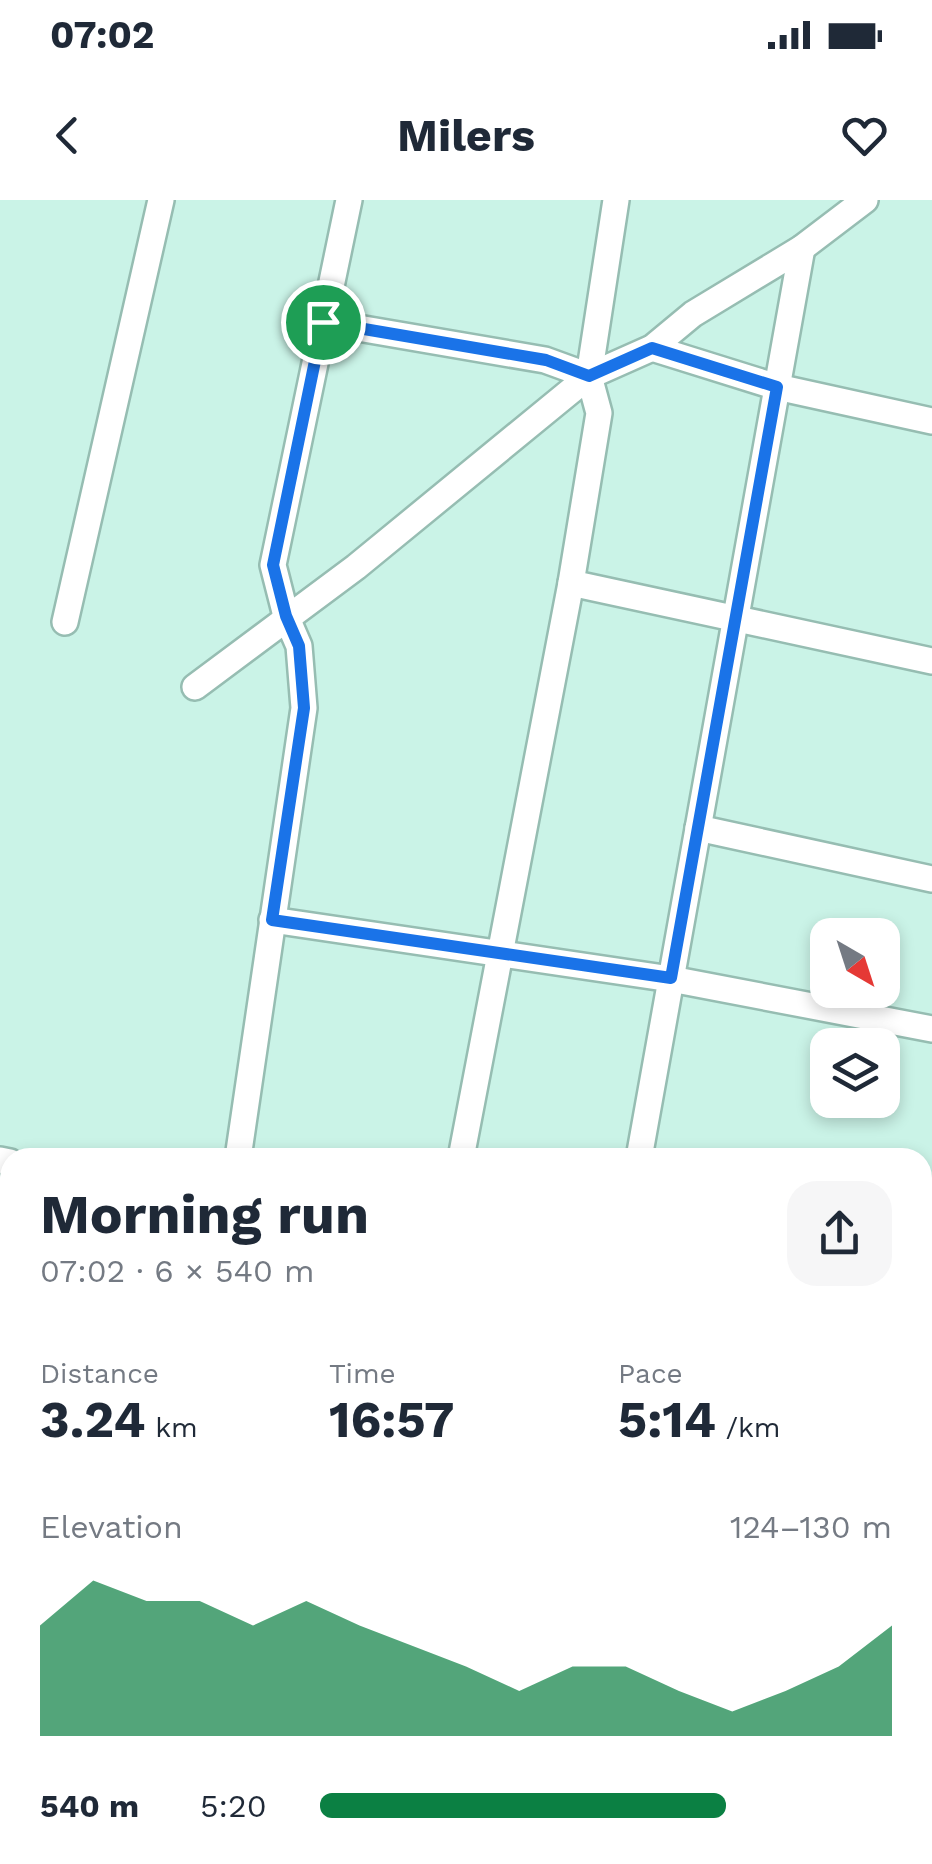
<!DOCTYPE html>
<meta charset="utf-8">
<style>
body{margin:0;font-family:"Work Sans",sans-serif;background:#f6f6f7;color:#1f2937;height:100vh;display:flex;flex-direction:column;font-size:38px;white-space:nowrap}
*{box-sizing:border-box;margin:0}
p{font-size:32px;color:#747a83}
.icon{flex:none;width:55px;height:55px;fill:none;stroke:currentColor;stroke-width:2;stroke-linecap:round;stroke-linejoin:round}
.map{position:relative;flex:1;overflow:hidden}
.sheet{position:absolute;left:0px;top:948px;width:932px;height:718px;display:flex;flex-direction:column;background:#fff;border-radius:30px 30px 0 0;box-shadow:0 5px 15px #0003}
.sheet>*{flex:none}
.needle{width:65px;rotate:141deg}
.controls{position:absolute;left:810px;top:718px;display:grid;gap:20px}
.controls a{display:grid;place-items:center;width:90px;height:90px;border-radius:20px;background:#fff;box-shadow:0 5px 15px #0003;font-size:50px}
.pin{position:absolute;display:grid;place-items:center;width:85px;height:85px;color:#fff;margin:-42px;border:5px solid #fff;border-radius:50%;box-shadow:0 2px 10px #0007}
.round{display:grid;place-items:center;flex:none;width:105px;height:105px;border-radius:30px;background:#f6f6f7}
.summary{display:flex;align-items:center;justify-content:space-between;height:170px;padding:0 40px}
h1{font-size:55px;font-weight:700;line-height:75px}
.figures{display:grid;grid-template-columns:repeat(3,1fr);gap:15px;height:170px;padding:10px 40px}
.figures div{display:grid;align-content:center}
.figures b{font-size:50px;font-weight:700}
.figures small{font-size:28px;font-weight:400}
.figures p{font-size:28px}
.chart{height:280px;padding:20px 40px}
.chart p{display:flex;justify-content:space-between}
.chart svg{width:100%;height:180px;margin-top:10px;fill:#0b8043;opacity:.7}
ul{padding:0 40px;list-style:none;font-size:32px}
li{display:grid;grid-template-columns:160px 120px 1fr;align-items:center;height:75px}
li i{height:25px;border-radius:12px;background:#0b8043}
.status{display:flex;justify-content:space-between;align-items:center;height:70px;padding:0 50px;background:#fff;direction:ltr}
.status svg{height:28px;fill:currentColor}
header{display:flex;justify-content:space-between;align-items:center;height:130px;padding:0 40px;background:#fff;font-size:45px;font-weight:700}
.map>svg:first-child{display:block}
</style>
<div class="status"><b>07:02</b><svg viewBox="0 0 49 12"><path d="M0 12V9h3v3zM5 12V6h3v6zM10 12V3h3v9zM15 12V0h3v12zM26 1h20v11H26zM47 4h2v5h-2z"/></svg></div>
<header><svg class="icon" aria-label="back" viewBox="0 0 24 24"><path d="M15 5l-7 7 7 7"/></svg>Milers<svg class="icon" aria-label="heart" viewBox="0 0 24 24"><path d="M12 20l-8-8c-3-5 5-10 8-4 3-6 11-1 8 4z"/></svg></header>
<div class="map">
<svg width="932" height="1664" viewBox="0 0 932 1664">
<rect width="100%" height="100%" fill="#caf3e7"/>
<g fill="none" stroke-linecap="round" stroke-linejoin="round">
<g stroke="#96bdb2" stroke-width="30">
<g id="minor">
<path d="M 323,122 L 545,160 L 589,176"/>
<path d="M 652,148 L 777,187 L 932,221"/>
<path d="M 571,383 L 932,461"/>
<path d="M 65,422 L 161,0"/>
<path d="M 195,487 L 356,367 L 589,176 L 652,148 L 693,114 L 802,48 L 865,0"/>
<path d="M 698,628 L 932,679"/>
<path d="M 272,720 L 671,779 L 932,829"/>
<path d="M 238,958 L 304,508 L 299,446 L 286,416 L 273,365 L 349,0"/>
<path d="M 461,958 L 571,383 L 599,213 L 589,176 L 616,0"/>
<path d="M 639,958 L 802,48"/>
<path d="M 0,960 L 10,962"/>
<path d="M 922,1029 L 932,1025"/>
<path d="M 922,1154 L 932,1155"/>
<path d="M 0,1156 L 10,1158"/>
<path d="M 0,1277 L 10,1279"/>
<path d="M 0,1398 L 10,1400"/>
<path d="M 0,1518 L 10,1520"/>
<path d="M 922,1532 L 932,1534"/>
<path d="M 834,1655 L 877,1664"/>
<path d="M 3,1658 L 39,1664"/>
<path d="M 2,1664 L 10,1621"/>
<path d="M 355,1664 L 357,1655"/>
<path d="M 508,1664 L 509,1655"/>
<path d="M 647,1664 L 649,1655"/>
<path d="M 775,1664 L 777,1655"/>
</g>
</g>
<use href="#minor" stroke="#fff" stroke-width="25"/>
</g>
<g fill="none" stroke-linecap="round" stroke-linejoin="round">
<g stroke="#fff" stroke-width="20">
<path id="route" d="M 323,122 L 546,160 L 589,176 L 652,148 L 777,187 L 671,778 L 272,720 L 304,508 L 299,446 L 286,416 L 273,365 Z"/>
</g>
<use href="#route" stroke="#1a73e8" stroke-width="12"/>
</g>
</svg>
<div class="controls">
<a><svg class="needle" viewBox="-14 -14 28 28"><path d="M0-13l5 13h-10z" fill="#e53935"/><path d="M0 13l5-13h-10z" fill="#747a83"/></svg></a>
<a><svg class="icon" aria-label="layers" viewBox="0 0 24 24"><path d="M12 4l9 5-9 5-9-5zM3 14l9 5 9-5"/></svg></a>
</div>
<div class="pin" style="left:323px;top:122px;background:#1e9e55"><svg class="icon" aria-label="arrive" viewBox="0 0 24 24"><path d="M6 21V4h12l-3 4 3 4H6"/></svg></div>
<section class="sheet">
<div class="summary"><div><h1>Morning run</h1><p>07:02 · 6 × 540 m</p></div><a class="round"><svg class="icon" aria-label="share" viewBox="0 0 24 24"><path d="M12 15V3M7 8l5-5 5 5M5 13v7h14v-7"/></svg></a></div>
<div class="figures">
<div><p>Distance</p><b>3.24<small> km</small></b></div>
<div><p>Time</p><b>16:57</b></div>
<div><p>Pace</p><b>5:14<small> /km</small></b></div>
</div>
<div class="chart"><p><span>Elevation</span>124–130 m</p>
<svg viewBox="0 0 160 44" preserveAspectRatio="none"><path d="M0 44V17L10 6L20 11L30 11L40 17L50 11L60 17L70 22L80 27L90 33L100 27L110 27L120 33L130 38L140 33L150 27L160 17V44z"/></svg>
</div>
<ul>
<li><b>540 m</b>5:20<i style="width:71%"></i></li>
</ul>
</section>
</div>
